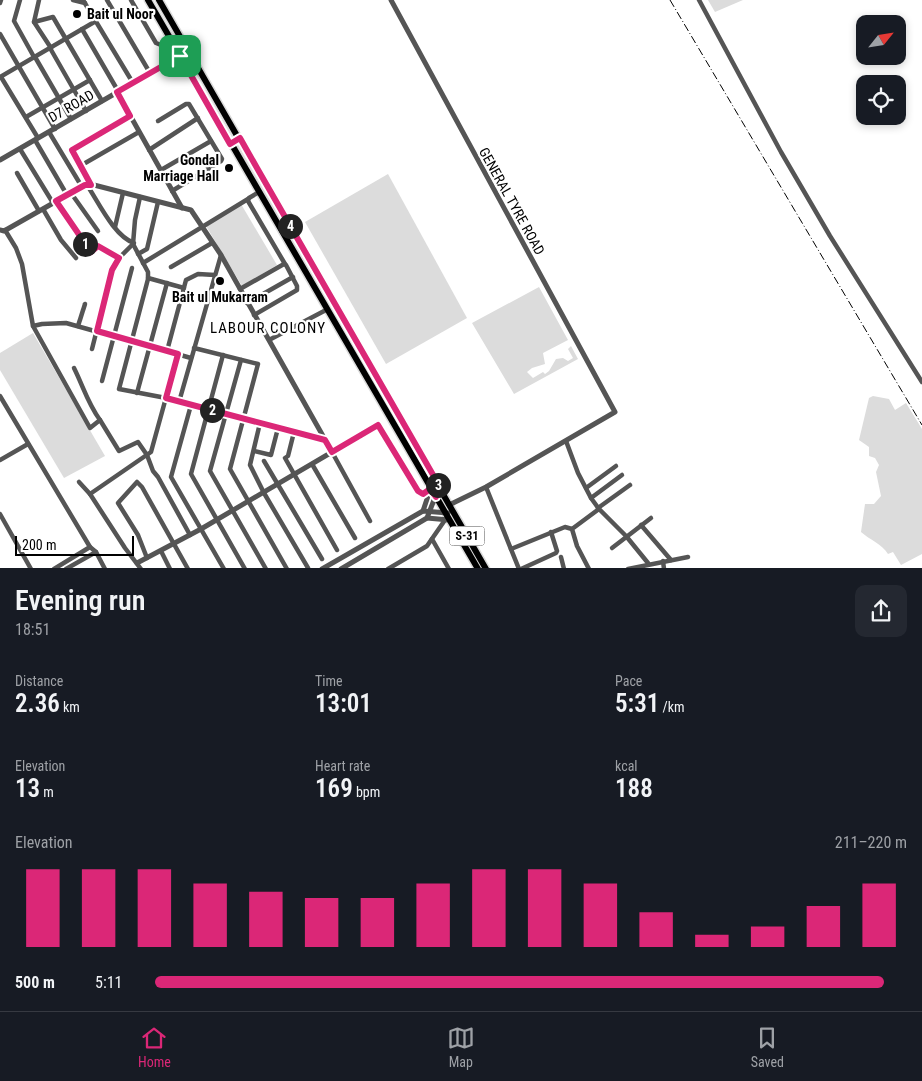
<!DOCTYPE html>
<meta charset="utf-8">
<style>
body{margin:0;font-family:"Roboto Condensed",sans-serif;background:#242831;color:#f1f3f6;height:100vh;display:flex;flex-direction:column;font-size:19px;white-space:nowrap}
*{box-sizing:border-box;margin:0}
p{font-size:16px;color:#9ea1a6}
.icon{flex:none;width:28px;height:28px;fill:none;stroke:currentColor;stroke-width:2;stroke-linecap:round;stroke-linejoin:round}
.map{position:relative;height:568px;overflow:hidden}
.sheet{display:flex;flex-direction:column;background:#171b24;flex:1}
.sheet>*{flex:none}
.needle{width:32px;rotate:60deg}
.buttons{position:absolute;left:856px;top:15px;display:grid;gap:10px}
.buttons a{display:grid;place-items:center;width:50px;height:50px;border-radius:10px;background:#171b24;box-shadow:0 2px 8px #0003;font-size:25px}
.scale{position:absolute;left:15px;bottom:12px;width:119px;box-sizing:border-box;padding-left:5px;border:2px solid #000;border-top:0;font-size:14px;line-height:18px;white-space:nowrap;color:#000;-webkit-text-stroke:4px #fff;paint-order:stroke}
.pin{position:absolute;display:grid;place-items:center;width:42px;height:42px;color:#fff;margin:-21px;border-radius:10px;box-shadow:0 2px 8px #0006}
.km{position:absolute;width:25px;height:25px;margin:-12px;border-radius:50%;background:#222;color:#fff;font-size:14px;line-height:25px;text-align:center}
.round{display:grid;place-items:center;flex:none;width:52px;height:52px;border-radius:10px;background:#242831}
.summary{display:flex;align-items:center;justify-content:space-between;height:85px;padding:0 15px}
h1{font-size:28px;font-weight:600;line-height:38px}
.metrics{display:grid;grid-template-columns:repeat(3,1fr);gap:8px;height:85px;padding:5px 15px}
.metrics div{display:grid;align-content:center}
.metrics b{font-size:25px;font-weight:600}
.metrics small{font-size:14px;font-weight:400}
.metrics p{font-size:14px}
.chart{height:140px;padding:10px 15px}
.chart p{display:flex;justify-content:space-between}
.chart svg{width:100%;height:90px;margin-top:5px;stroke:#db2777;stroke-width:6}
ul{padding:0 15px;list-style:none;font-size:16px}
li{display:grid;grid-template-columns:80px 60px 1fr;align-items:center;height:38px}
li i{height:12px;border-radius:6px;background:#db2777}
.tabs{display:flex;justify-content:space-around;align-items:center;height:70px;border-top:1px solid #363941;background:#171b24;font-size:14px;color:#9ea1a6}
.tabs a{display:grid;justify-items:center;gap:2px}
.tabs .active{color:#db2777}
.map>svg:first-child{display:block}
</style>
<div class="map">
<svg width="922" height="569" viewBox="0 0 922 569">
<rect width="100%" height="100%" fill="#fff"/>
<g fill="#dcdcdc">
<path d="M 708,0 L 743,0 L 715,12 Z"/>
<path d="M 388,174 L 467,318 L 386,364 L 305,222 Z"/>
<path d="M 241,204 L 277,265 L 242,286 L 206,226 Z"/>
<path d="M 539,287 L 568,340 L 543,353 L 545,364 L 532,368 L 527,372 L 533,378 L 543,372 L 545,374 L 549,371 L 556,359 L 563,358 L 568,361 L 573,358 L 568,349 L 571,346 L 578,359 L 514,394 L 472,323 Z"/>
<path d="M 33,333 L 105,456 L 64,478 L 0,370 L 0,353 Z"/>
<path d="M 873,396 L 889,399 L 895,410 L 906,403 L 922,429 L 922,554 L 901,565 L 893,552 L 888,554 C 882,544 870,540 861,532 L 865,504 L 874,504 L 881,496 L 876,472 L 879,465 L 875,458 L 869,456 L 869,447 L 859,440 L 869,398 Z"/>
</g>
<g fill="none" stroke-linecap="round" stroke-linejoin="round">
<g stroke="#dbdbdb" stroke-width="9">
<g id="primary">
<path d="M 148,0 L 478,569"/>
<path d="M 159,0 L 486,569"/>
</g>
</g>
<g stroke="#555" stroke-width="4.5">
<path d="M 20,0 L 14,21 L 34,57"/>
<path d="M 39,0 L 34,22 L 51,48"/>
<path d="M 73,0 L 85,3"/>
<path d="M 83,0 L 133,83"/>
<path d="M 107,0 L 150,73"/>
<path d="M 131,0 L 156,43 L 161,45 L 170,39"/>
<path d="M 699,0 L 781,152 L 830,236 L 922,382"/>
<path d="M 0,3 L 1,0"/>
<path d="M 34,22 L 53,17 L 102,101"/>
<path d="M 82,29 L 118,91"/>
<path d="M 0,34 L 55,129"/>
<path d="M 50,48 L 86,111"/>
<path d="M 35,57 L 71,119"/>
<path d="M 0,77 L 96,21"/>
<path d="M 1,77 L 38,138"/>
<path d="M 26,117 L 90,80"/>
<path d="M 158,121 L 186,104 L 189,104 L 222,159 L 221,161 L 172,191"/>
<path d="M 49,132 L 82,187"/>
<path d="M 35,140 L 67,195"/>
<path d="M 20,149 L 53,203"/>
<path d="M 149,150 L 198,118"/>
<path d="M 80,166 L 71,150 L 130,116"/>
<path d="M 161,170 L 211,141"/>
<path d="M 17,173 L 39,211"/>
<path d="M 87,185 C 99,203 114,236 134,243"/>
<path d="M 91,185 L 80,166 L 139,132"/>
<path d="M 259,192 L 249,198 L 248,201 L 285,264"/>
<path d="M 71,193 L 98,231"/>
<path d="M 56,201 L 91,252 L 98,246 L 119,258"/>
<path d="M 43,209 L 61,240 L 76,258"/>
<path d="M 115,227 L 123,193"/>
<path d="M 5,230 L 16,248 L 22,264 L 33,326 L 90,428 L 100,420 L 119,451 L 138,442 L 147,455 L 153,471 L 158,477 L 190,535"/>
<path d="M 133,244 L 148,272 L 148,279 L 119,389 L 166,398 L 325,440"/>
<path d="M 138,254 L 147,249 L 158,202"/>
<path d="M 143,263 L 248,199"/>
<path d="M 171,267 L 212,243"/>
<path d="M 148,278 L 184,288"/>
<path d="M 240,289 L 284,264 L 286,265 L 297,286 L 297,290 L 254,315"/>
<path d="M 247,303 L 293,277"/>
<path d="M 33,326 L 42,324 L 66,323 L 191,358"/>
<path d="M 78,326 L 85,304"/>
<path d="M 269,340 L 326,310"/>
<path d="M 194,348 L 258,364 L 230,469 L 287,569"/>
<path d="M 92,349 L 112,270 L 118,259 L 133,244 L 135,220 L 140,197"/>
<path d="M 167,351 L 186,280 L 198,274 L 215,275"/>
<path d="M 223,355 L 191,474 L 245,569"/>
<path d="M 241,360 L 210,471 L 266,569"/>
<path d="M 74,368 C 83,386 88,404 100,420"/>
<path d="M 102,381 L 132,268"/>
<path d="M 137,393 L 167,283"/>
<path d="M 0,396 L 90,547 L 96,552 L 105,569"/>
<path d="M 179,402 L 221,255"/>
<path d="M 191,405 L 171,477 L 224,569"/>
<path d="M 260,423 L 250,465 L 264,493 L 308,568"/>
<path d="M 294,432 L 288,456 L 285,458 L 337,550"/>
<path d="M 566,441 L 578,473 L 591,498 L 599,509 L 626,536 L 648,563"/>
<path d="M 254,451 L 271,455 L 278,428"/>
<path d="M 332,452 L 370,521"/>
<path d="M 0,460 L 28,444"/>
<path d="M 264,461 L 322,559"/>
<path d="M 312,464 L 355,538"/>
<path d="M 79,482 L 90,494"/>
<path d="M 486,487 L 519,569"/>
<path d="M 586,488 L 616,466"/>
<path d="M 591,498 L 622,475"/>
<path d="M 598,508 L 630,485"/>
<path d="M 0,514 L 31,569"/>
<path d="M 641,525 L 671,560"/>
<path d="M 432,539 L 449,569"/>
<path d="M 612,548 L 651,518"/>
<path d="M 511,549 L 565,527 L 572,529"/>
<path d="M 161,551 L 170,569"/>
<path d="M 561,557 L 564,569"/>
<path d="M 147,558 L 138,535 L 118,503 L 137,482 L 142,487 L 188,569"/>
<path d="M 663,561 L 664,569"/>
<path d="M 54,569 L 90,547"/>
<path d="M 66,569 L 96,552"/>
<path d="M 141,569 L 125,548 L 90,494 L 151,452 L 178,354"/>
<path d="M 388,569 L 427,546 L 445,520"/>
<path d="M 521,569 L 556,553 L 557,551 L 551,532"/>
<path d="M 589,569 L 577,546 L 572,529 L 599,509"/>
<path d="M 628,569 L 688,557"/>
</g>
<g stroke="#555" stroke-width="5">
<path d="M 391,0 L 615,412 L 486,487 L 449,505"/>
<path d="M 117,92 L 182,208"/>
<path d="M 0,160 L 180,56"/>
<path d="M 0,230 L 4,231 L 85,185 L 94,185 L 191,210 L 221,255 L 332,452"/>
<path d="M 423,511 L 430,490"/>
<path d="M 427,518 L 449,520"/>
<path d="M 137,563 L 201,529 L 378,425 L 418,491 L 423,494 L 430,489"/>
<path d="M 322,569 L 423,511 L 448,513"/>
<path d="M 341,569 L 427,518 L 439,487"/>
</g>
<use href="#primary" stroke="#000" stroke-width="6"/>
<path stroke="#000" stroke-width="1" stroke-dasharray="8 2.5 1 2.5" stroke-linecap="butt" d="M 670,0 L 922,425"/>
</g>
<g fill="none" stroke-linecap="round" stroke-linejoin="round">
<g stroke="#fff" stroke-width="10">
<path id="route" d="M 180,56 L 230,144 L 240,138 L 257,168 L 440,487 L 436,497 L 430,489 L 423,494 L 418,491 L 378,425 L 332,452 L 325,440 L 166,398 L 178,354 L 97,331 L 112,270 L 119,258 L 98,246 L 91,252 L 56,201 L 85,185 L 91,185 L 72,150 L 130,116 L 117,92 Z"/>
</g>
<use href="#route" stroke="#db2777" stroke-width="6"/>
</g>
<g fill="#000" stroke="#fff" stroke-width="2">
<circle cx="77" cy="14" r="5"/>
<circle cx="229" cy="168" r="5"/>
<circle cx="220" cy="281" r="5"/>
</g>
<g text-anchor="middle" stroke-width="4.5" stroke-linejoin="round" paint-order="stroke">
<rect fill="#fff" stroke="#4c4c4c" stroke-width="1" x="449.5" y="526.5" width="35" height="19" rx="4"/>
<g font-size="12" font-weight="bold" fill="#000">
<text x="467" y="540">S-31</text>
</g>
<g font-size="14" font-weight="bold" fill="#000" stroke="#fff" text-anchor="start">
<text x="87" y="19">Bait ul Noor</text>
<text x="219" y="165" text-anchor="end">Gondal<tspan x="219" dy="16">Marriage Hall</tspan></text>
<text x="220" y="302" text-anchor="middle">Bait ul Mukarram</text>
</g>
<g font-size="14" fill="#000" stroke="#fff">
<text transform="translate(71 106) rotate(-30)" y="5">D7 ROAD</text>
<text transform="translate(512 201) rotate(61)" y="5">GENERAL TYRE ROAD</text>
</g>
<g font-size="15" letter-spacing="1" fill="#000" stroke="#fff">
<text x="268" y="333">LABOUR COLONY</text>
</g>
</g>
</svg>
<div class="buttons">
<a><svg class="needle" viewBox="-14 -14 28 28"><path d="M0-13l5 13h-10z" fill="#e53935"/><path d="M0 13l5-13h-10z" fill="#9ea1a6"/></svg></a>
<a><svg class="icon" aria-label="locate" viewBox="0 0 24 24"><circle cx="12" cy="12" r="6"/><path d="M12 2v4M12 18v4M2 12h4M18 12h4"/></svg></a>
</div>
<div class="scale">200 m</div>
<div class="pin" style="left:180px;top:56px;background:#1e9e55"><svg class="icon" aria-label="arrive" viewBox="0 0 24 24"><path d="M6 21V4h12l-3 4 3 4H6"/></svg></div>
<b class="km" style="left:85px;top:244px">1</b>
<b class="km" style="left:212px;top:410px">2</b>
<b class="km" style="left:438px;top:485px">3</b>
<b class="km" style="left:290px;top:226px">4</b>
</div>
<section class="sheet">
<div class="summary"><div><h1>Evening run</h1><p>18:51</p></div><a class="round"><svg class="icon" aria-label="share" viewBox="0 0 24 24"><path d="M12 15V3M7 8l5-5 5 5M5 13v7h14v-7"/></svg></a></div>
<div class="metrics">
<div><p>Distance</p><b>2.36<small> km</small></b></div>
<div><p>Time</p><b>13:01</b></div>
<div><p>Pace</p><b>5:31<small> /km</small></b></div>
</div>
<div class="metrics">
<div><p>Elevation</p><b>13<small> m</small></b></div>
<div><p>Heart rate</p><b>169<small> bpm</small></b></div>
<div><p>kcal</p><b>188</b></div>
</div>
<div class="chart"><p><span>Elevation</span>211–220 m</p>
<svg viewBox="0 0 160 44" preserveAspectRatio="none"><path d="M5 44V6M15 44V6M25 44V6M35 44V13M45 44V17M55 44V20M65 44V20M75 44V13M85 44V6M95 44V6M105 44V13M115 44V27M125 44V38M135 44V34M145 44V24M155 44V13"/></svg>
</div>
<ul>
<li><b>500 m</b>5:11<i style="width:97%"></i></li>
</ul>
</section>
<nav class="tabs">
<a class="active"><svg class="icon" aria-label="home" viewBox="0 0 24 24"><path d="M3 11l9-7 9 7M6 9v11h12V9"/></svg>Home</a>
<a><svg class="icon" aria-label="map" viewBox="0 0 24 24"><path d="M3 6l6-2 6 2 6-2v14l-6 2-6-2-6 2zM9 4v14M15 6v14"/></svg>Map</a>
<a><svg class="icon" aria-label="saved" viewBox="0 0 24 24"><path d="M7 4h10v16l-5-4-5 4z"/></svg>Saved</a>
</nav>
